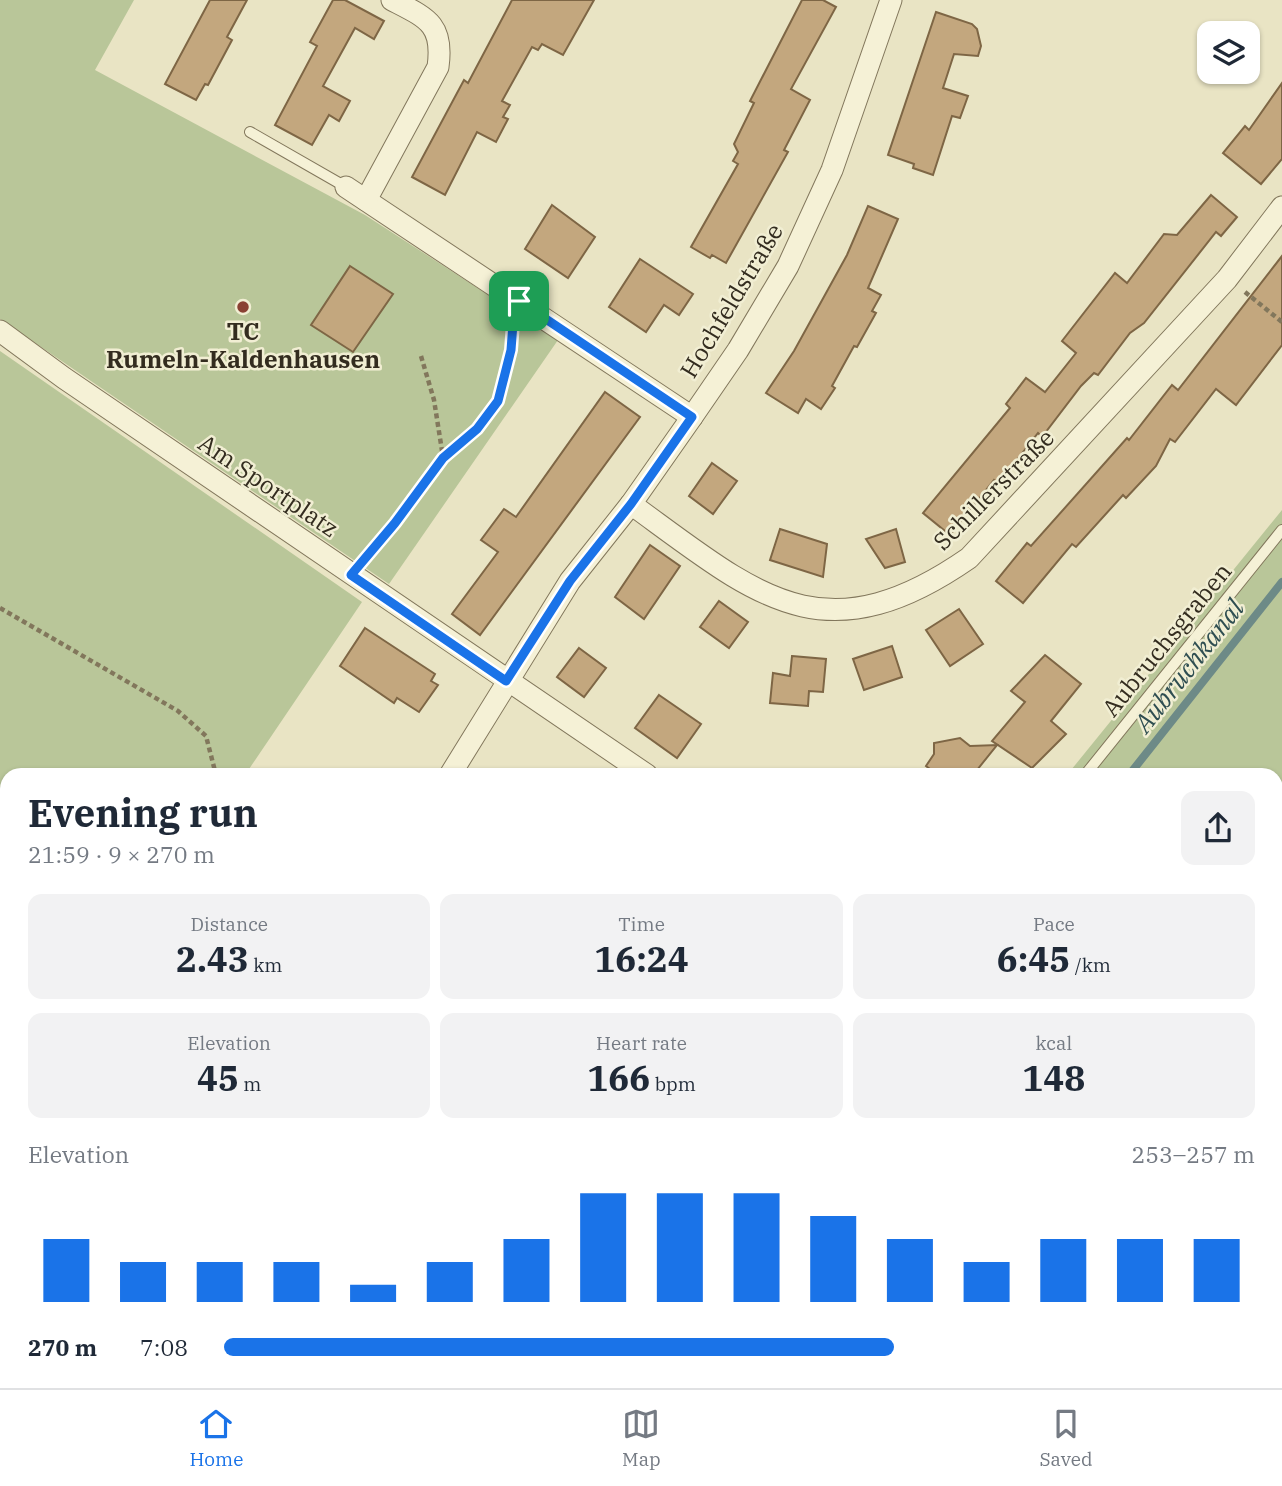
<!DOCTYPE html>
<meta charset="utf-8">
<style>
body{margin:0;font-family:"IBM Plex Serif",serif;background:#f2f2f3;color:#1f2937;height:100vh;display:flex;flex-direction:column;font-size:26px;white-space:nowrap}
*{box-sizing:border-box;margin:0}
p{font-size:23px;color:#747a83}
.icon{flex:none;width:38px;height:38px;fill:none;stroke:currentColor;stroke-width:2;stroke-linecap:round;stroke-linejoin:round}
.map{position:relative;flex:1;overflow:hidden}
.side{position:absolute;left:0px;top:768px;width:1283px;height:621px;display:flex;flex-direction:column;background:#fff;border-radius:21px 21px 0 0;box-shadow:0 2px 5px #0004}
.side>*{flex:none}
.buttons{position:absolute;left:1197px;top:21px;display:grid;gap:14px}
.buttons a{display:grid;place-items:center;width:63px;height:63px;border-radius:14px;background:#fff;box-shadow:0 2px 5px #0004;font-size:35px}
.pin{position:absolute;display:grid;place-items:center;width:60px;height:60px;color:#fff;margin:-30px;border-radius:14px;box-shadow:0 4px 10px #0006}
.round{display:grid;place-items:center;flex:none;width:74px;height:74px;border-radius:14px;background:#f2f2f3}
.head{display:flex;align-items:center;justify-content:space-between;height:119px;padding:0 28px}
h1{font-size:38px;font-weight:700;line-height:52px}
.stats{display:grid;grid-template-columns:repeat(3,1fr);gap:10px;height:119px;padding:7px 28px}
.stats div{display:grid;align-content:center;border-radius:14px;background:#f2f2f3;text-align:center}
.stats b{font-size:35px;font-weight:700}
.stats small{font-size:19px;font-weight:400}
.stats p{font-size:19px}
.chart{height:196px;padding:14px 28px}
.chart p{display:flex;justify-content:space-between}
.chart svg{width:100%;height:126px;margin-top:7px;stroke:#1a73e8;stroke-width:6}
ul{padding:0 28px;list-style:none;font-size:23px}
li{display:grid;grid-template-columns:112px 84px 1fr;align-items:center;height:52px}
li i{height:18px;border-radius:9px;background:#1a73e8}
.tab-bar{display:flex;justify-content:space-around;align-items:center;height:98px;border-top:2px solid #e0e1e3;background:#fff;font-size:19px;color:#747a83}
.tab-bar a{display:grid;justify-items:center;gap:4px}
.tab-bar .on{color:#1a73e8}
.map>svg:first-child{display:block}
</style>
<div class="map">
<svg width="1282" height="1388" viewBox="0 0 1282 1388">
<rect width="100%" height="100%" fill="#e9e4c4"/>
<g fill="#dddeb2">
<path d="M 0,1036 L 7,1041 L 7,1205 L 0,1215 Z"/>
<path d="M 1276,1228 L 1282,1233 L 1282,1388 L 745,1388 L 747,1382 L 1276,1382 Z"/>
</g>
<g fill="#b9c699">
<path d="M 0,0 L 134,0 L 95,70 L 365,215 L 558,340 L 389,584 L 0,319 Z"/>
<path d="M 0,351 L 362,602 L 245,775 L 7,775 L 7,1041 L 0,1036 Z"/>
<path d="M 1282,510 L 1282,1214 L 1276,1209 L 1276,775 L 1067,775 Z"/>
</g>
<g fill="none" stroke-linecap="round" stroke-linejoin="round">
<g stroke="#6d8a87" stroke-width="8">
<path d="M 1129,775 L 1282,582"/>
<path d="M 728,1388 L 731,1382"/>
</g>
</g>
<g fill="#c3a77e" stroke="#7e6645" stroke-width="2">
<path d="M 210,0 L 247,0 L 227,37 L 232,40 L 208,85 L 205,84 L 196,100 L 165,84 Z"/>
<path d="M 333,0 L 345,0 L 384,21 L 374,39 L 355,28 L 323,86 L 350,101 L 339,121 L 329,115 L 312,145 L 275,125 L 317,46 L 310,42 Z"/>
<path d="M 512,0 L 594,0 L 563,55 L 542,44 L 538,50 L 532,47 L 502,101 L 510,105 L 503,117 L 508,119 L 496,142 L 477,132 L 445,195 L 412,177 L 464,80 L 468,83 Z"/>
<path d="M 802,0 L 823,0 L 836,7 L 791,89 L 810,100 L 784,150 L 788,152 L 726,263 L 712,255 L 710,258 L 691,247 L 738,164 L 733,161 L 738,152 L 734,144 L 754,103 L 750,101 Z"/>
<path d="M 936,12 L 972,24 L 977,29 L 981,46 L 978,56 L 954,54 L 943,88 L 968,96 L 960,118 L 952,116 L 933,175 L 913,168 L 914,164 L 888,155 Z"/>
<path d="M 1282,83 L 1282,159 L 1261,184 L 1223,153 L 1245,126 L 1249,130 Z"/>
<path d="M 1211,195 L 1237,217 L 1221,236 L 1216,232 L 1144,323 L 1130,333 L 1098,375 L 1094,373 L 1081,386 L 1042,437 L 1038,433 L 998,484 L 994,480 L 950,535 L 923,513 L 1010,408 L 1006,404 L 1026,378 L 1045,392 L 1076,353 L 1062,341 L 1115,273 L 1127,283 L 1164,234 L 1177,235 Z"/>
<path d="M 552,205 L 595,237 L 568,278 L 525,249 Z"/>
<path d="M 868,206 L 898,219 L 868,288 L 881,295 L 872,311 L 876,313 L 857,347 L 854,346 L 832,386 L 835,388 L 821,409 L 806,399 L 798,413 L 766,393 L 794,351 L 847,255 Z"/>
<path d="M 1282,256 L 1282,345 L 1236,405 L 1216,389 L 1175,442 L 1170,439 L 1156,466 L 1126,498 L 1123,495 L 1076,547 L 1072,544 L 1023,603 L 996,581 L 1027,543 L 1031,546 L 1127,438 L 1129,440 L 1172,385 L 1178,390 Z"/>
<path d="M 640,259 L 693,294 L 679,315 L 664,305 L 646,332 L 609,307 Z"/>
<path d="M 350,266 L 393,294 L 353,352 L 311,325 Z"/>
<path d="M 605,392 L 640,417 L 480,635 L 452,614 L 498,552 L 481,540 L 504,509 L 516,517 Z"/>
<path d="M 712,463 L 737,481 L 713,514 L 689,496 Z"/>
<path d="M 780,529 L 827,544 L 823,577 L 770,560 Z"/>
<path d="M 896,529 L 905,562 L 885,568 L 866,539 Z"/>
<path d="M 650,545 L 680,566 L 644,619 L 615,597 Z"/>
<path d="M 719,601 L 748,622 L 729,648 L 700,627 Z"/>
<path d="M 959,609 L 983,644 L 950,666 L 926,630 Z"/>
<path d="M 365,628 L 435,674 L 431,681 L 438,685 L 419,712 L 397,698 L 394,703 L 340,666 Z"/>
<path d="M 892,646 L 902,677 L 864,690 L 853,659 Z"/>
<path d="M 579,648 L 606,668 L 584,697 L 557,677 Z"/>
<path d="M 1045,655 L 1081,684 L 1051,721 L 1066,734 L 1032,768 L 992,741 L 1025,702 L 1011,691 Z"/>
<path d="M 792,656 L 826,659 L 823,692 L 809,691 L 808,706 L 770,703 L 773,673 L 790,676 Z"/>
<path d="M 659,695 L 701,724 L 677,758 L 635,728 Z"/>
<path d="M 960,738 L 970,746 L 997,745 L 973,775 L 938,775 L 926,766 L 934,754 L 934,743 Z"/>
</g>
<g fill="none" stroke-linecap="round" stroke-linejoin="round">
<g stroke="#82775c" stroke-width="12">
<g id="service">
<path d="M 250,132 L 346,187"/>
<path d="M 1085,775 L 1282,530"/>
<path d="M 0,1342 L 7,1347"/>
<path d="M 57,1382 L 65,1388"/>
<path d="M 696,1388 L 699,1382"/>
</g>
</g>
<g stroke="#82775c" stroke-width="23">
<g id="minor">
<path d="M 346,187 L 692,417"/>
<path d="M 366,200 L 438,67 C 444,24 427,18 392,0"/>
<path d="M 0,331 L 64,378 L 647,775"/>
<path d="M 631,504 C 755,594 822,660 969,558 L 1227,279 L 1282,207"/>
<path d="M 450,775 L 570,581 L 631,504 L 692,417 L 738,350 L 788,266 L 832,170 L 891,0"/>
<path d="M 84,1388 L 88,1382"/>
</g>
</g>
<g stroke="#82775c" stroke-width="4.5" stroke-dasharray="5 3.5" stroke-linecap="butt">
<path d="M 1245,292 L 1282,322"/>
<path d="M 421,356 L 434,400 L 443,457"/>
<path d="M 364,557 C 392,526 415,493 441,461 C 451,448 466,440 477,429 C 503,400 510,362 513,324"/>
<path d="M 0,608 L 178,711 L 206,736 L 216,775"/>
<path d="M 0,958 L 7,962"/>
<path d="M 1276,1217 L 1282,1222"/>
</g>
<use href="#service" stroke="#f5f1d6" stroke-width="10"/>
<use href="#minor" stroke="#f5f1d6" stroke-width="21"/>
</g>
<g fill="none" stroke-linecap="round" stroke-linejoin="round">
<g stroke="#fff" stroke-width="14">
<path id="route" d="M 519,301 L 692,417 L 631,504 L 570,581 L 506,681 L 351,575 L 395,523 L 443,458 L 477,429 L 498,401 L 511,350 L 514,310 Z"/>
</g>
<use href="#route" stroke="#1a73e8" stroke-width="9"/>
</g>
<circle fill="#8a4133" stroke="#f1eed3" stroke-width="2.5" cx="243" cy="307" r="7"/>
<g text-anchor="middle" stroke-width="5" stroke-linejoin="round" paint-order="stroke">
<g font-size="24" fill="#332c1f" stroke="#f1eed3">
<text transform="translate(732 301) rotate(-59)" y="8">Hochfeldstraße</text>
<text transform="translate(268 486) rotate(34)" y="8">Am Sportplatz</text>
<text transform="translate(994 490) rotate(-45)" y="8">Schillerstraße</text>
<text transform="translate(1167 640) rotate(-51)" y="8">Aubruchsgraben</text>
</g>
<g font-size="24" font-weight="bold" fill="#332c1f" stroke="#f1eed3">
<text x="243" y="340">TC<tspan x="243" dy="28">Rumeln-Kaldenhausen</tspan></text>
</g>
<g font-size="26" font-style="italic" fill="#2f4e51" stroke="#f1eed3">
<text transform="translate(1189 666) rotate(-52)" y="9">Aubruchkanal</text>
</g>
</g>
</svg>
<div class="buttons">
<a><svg class="icon" aria-label="layers" viewBox="0 0 24 24"><path d="M12 4l9 5-9 5-9-5zM3 14l9 5 9-5"/></svg></a>
</div>
<div class="pin" style="left:519px;top:301px;background:#1e9e55"><svg class="icon" aria-label="arrive" viewBox="0 0 24 24"><path d="M6 21V4h12l-3 4 3 4H6"/></svg></div>
<section class="side">
<div class="head"><div><h1>Evening run</h1><p>21:59 · 9 × 270 m</p></div><a class="round"><svg class="icon" aria-label="share" viewBox="0 0 24 24"><path d="M12 15V3M7 8l5-5 5 5M5 13v7h14v-7"/></svg></a></div>
<div class="stats">
<div><p>Distance</p><b>2.43<small> km</small></b></div>
<div><p>Time</p><b>16:24</b></div>
<div><p>Pace</p><b>6:45<small> /km</small></b></div>
</div>
<div class="stats">
<div><p>Elevation</p><b>45<small> m</small></b></div>
<div><p>Heart rate</p><b>166<small> bpm</small></b></div>
<div><p>kcal</p><b>148</b></div>
</div>
<div class="chart"><p><span>Elevation</span>253–257 m</p>
<svg viewBox="0 0 160 44" preserveAspectRatio="none"><path d="M5 44V22M15 44V30M25 44V30M35 44V30M45 44V38M55 44V30M65 44V22M75 44V6M85 44V6M95 44V6M105 44V14M115 44V22M125 44V30M135 44V22M145 44V22M155 44V22"/></svg>
</div>
<ul>
<li><b>270 m</b>7:08<i style="width:65%"></i></li>
</ul>
</section>
</div>
<nav class="tab-bar">
<a class="on"><svg class="icon" aria-label="home" viewBox="0 0 24 24"><path d="M3 11l9-7 9 7M6 9v11h12V9"/></svg>Home</a>
<a><svg class="icon" aria-label="map" viewBox="0 0 24 24"><path d="M3 6l6-2 6 2 6-2v14l-6 2-6-2-6 2zM9 4v14M15 6v14"/></svg>Map</a>
<a><svg class="icon" aria-label="saved" viewBox="0 0 24 24"><path d="M7 4h10v16l-5-4-5 4z"/></svg>Saved</a>
</nav>
